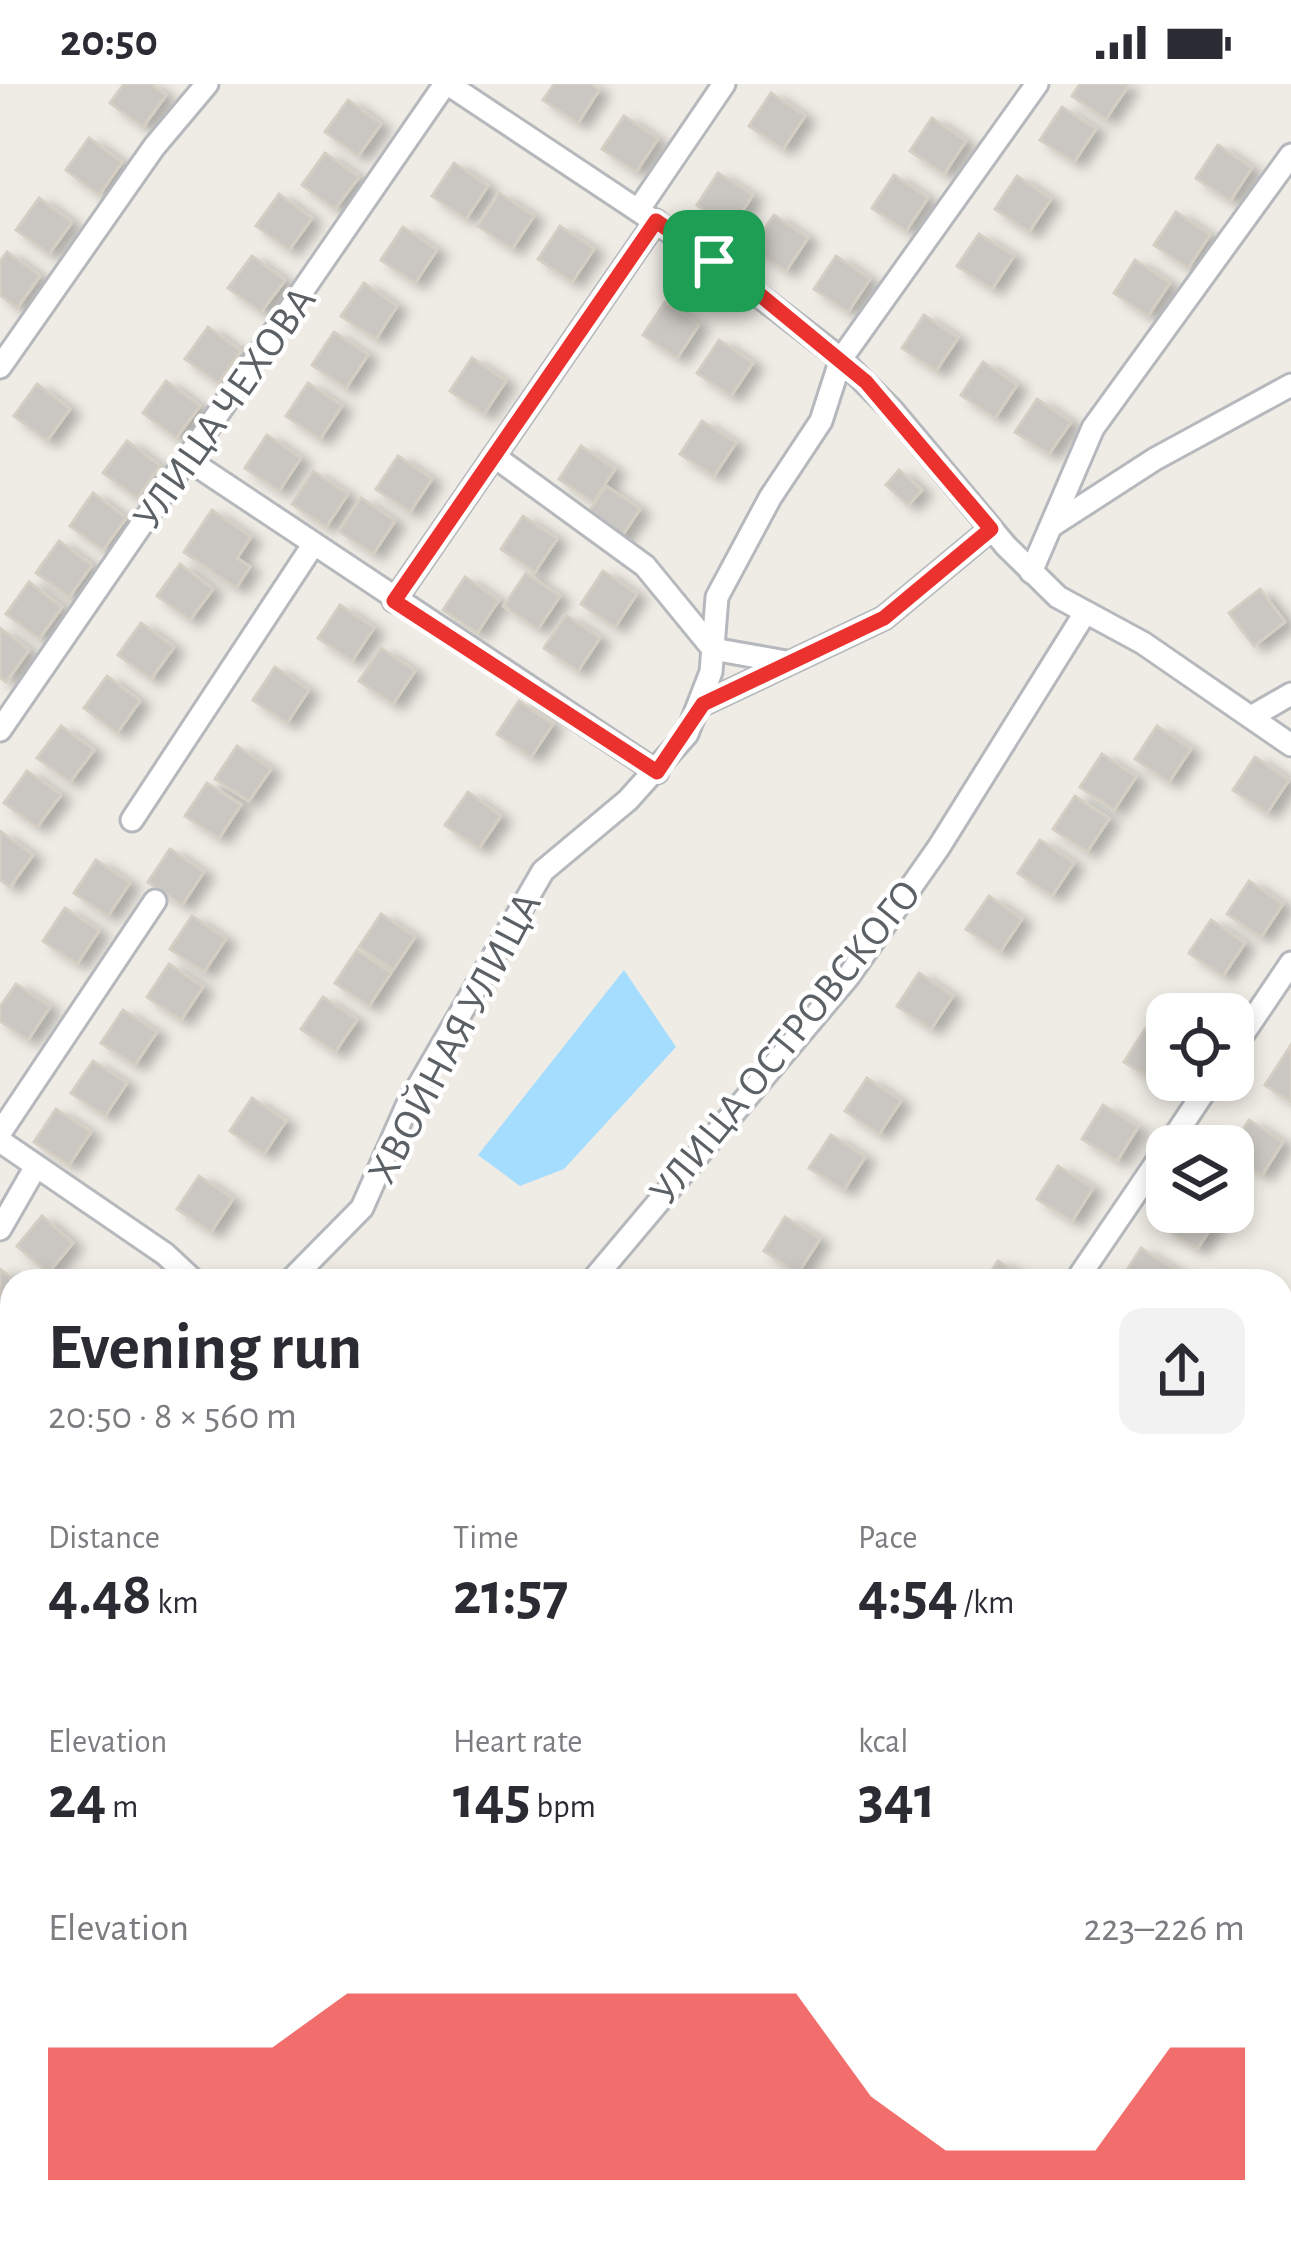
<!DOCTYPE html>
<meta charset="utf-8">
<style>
body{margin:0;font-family:"Alegreya Sans",sans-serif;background:#f2f2f3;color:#2b2b33;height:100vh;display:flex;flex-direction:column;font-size:45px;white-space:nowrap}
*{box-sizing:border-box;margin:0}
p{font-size:39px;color:#7c7c81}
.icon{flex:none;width:66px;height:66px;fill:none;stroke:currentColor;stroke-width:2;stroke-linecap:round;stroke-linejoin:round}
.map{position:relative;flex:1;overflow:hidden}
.drawer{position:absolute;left:0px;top:1185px;width:1293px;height:975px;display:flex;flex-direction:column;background:#fff;border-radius:36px 36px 0 0;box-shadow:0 6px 18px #0003}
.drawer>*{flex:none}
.buttons{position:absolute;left:1146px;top:909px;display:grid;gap:24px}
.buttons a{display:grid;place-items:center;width:108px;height:108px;border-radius:24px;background:#fff;box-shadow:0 6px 18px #0003;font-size:60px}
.pin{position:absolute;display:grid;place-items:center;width:102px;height:102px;color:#fff;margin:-51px;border-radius:24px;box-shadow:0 6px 18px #0006}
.round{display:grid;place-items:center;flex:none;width:126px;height:126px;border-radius:24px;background:#f2f2f3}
.overview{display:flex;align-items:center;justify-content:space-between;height:204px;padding:0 48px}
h1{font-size:66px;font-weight:700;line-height:90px}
.stats{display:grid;grid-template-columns:repeat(3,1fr);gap:18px;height:204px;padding:12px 48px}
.stats div{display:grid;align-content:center}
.stats b{font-size:60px;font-weight:700}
.stats small{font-size:33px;font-weight:400}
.stats p{font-size:33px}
.chart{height:336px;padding:24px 48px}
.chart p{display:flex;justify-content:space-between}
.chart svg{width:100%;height:216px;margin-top:12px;fill:#ec322e;opacity:.7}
.status{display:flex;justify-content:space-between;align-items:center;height:84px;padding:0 60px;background:#fff;direction:ltr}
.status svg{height:33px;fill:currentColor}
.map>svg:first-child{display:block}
</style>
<div class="status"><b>20:50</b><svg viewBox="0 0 49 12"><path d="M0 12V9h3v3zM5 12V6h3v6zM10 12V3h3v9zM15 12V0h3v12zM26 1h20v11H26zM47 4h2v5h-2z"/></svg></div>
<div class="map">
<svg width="1291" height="2158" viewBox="0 0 1291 2158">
<defs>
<filter id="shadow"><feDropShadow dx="10" dy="5.5" stdDeviation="6" flood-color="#0004"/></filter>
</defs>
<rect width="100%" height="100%" fill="#efece5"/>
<path fill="#a5ddff" d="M 624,886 L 676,963 L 564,1085 L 520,1102 L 478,1071 Z"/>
<g fill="#cac7c2" stroke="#d4cec3" stroke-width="3" filter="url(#shadow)">
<path d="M 124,0 L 151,0 L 166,11 L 143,43 L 110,19 Z"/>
<path d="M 554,0 L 591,0 L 599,6 L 578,39 L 543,16 Z"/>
<path d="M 1080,0 L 1125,0 L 1128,2 L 1106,35 L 1072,12 Z"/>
<path d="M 771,9 L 805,32 L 783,65 L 749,42 Z"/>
<path d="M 348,16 L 381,40 L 358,72 L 325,48 Z"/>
<path d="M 1062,23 L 1096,45 L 1074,78 L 1040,56 Z"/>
<path d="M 624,32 L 658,55 L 636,88 L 602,65 Z"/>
<path d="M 932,34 L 966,57 L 944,90 L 910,67 Z"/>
<path d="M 89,54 L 122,78 L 99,111 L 66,86 Z"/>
<path d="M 1218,61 L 1252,84 L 1230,117 L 1196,94 Z"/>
<path d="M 325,69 L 359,93 L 335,125 L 302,101 Z"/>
<path d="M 454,79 L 488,102 L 466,135 L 432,112 Z"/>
<path d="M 718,89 L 753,111 L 731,144 L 697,121 Z"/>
<path d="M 894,91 L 928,114 L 906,147 L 872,124 Z"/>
<path d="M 1017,92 L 1051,115 L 1029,148 L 995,125 Z"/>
<path d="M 499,109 L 534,132 L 512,165 L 478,142 Z"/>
<path d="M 279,110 L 312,134 L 289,166 L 256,142 Z"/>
<path d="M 39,114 L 72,138 L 49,170 L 16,146 Z"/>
<path d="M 1176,128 L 1210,151 L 1188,184 L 1154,161 Z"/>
<path d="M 774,131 L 808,154 L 786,187 L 752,164 Z"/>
<path d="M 560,142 L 594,165 L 572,198 L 538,175 Z"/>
<path d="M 403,143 L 437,166 L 415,199 L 381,176 Z"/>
<path d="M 979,150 L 1014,172 L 992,205 L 957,182 Z"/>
<path d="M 7,168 L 40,192 L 17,224 L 0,211 L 0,177 Z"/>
<path d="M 252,172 L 285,196 L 261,228 L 228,204 Z"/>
<path d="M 836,172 L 870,195 L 848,228 L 814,205 Z"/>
<path d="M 1135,176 L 1170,199 L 1148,232 L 1114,209 Z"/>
<path d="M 364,199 L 397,222 L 376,255 L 341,232 Z"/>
<path d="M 665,218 L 699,241 L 677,274 L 643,251 Z"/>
<path d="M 924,231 L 958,254 L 936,287 L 902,264 Z"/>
<path d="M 208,243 L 241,267 L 218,299 L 185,275 Z"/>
<path d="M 334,248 L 368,271 L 346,304 L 312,281 Z"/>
<path d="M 719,256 L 753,279 L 731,312 L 697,289 Z"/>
<path d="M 472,274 L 506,297 L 484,330 L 450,307 Z"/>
<path d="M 983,278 L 1017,301 L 995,334 L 961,311 Z"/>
<path d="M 166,297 L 200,322 L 176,354 L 143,329 Z"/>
<path d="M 308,299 L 342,322 L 320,355 L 286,332 Z"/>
<path d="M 37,300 L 70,325 L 47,357 L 14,332 Z"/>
<path d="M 1037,315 L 1071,338 L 1049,370 L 1015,348 Z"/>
<path d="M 702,337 L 736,359 L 714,392 L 680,370 Z"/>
<path d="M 267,351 L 301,374 L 279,407 L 245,384 Z"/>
<path d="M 127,357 L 160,382 L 137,414 L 103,389 Z"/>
<path d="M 581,362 L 615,385 L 593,418 L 559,395 Z"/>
<path d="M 398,372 L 432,395 L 410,428 L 376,405 Z"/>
<path d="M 899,386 L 922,406 L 908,421 L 886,401 Z"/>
<path d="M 313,387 L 348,410 L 326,443 L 292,420 Z"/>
<path d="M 606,402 L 640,425 L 618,458 L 584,435 Z"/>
<path d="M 93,409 L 126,434 L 103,466 L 70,442 Z"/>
<path d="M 361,414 L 395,437 L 373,470 L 339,447 Z"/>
<path d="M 212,426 L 251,453 L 237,474 L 250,483 L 236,504 L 184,468 Z"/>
<path d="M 523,432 L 557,455 L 535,488 L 501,465 Z"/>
<path d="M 59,457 L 92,481 L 69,513 L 36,489 Z"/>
<path d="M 180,480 L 213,505 L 190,536 L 157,512 Z"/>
<path d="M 603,487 L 637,510 L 615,543 L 581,520 Z"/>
<path d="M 526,489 L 560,512 L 538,545 L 504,522 Z"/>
<path d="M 465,493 L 499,516 L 477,549 L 443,526 Z"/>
<path d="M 29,498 L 62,523 L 39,555 L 6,530 Z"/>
<path d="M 1260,505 L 1285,538 L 1254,562 L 1229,529 Z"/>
<path d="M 340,521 L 374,544 L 352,577 L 318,554 Z"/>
<path d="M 566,531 L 600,554 L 578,587 L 544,564 Z"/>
<path d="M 141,539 L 174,563 L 151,595 L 118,571 Z"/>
<path d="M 0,544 L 29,566 L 6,598 L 0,593 Z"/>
<path d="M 381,564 L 415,587 L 393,620 L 359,597 Z"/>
<path d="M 275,583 L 309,606 L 287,639 L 253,616 Z"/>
<path d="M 107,592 L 140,617 L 117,649 L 84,624 Z"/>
<path d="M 519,617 L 553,640 L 531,673 L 497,650 Z"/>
<path d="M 61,642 L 94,666 L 70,698 L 37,674 Z"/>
<path d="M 1157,642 L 1191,665 L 1169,698 L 1135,675 Z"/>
<path d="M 237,662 L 271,685 L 249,717 L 215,695 Z"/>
<path d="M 1102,670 L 1136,693 L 1114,726 L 1080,703 Z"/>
<path d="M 1255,673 L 1289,696 L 1267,729 L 1233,706 Z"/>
<path d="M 27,687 L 61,711 L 37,743 L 4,719 Z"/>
<path d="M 207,699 L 241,721 L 219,754 L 185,732 Z"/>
<path d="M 468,708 L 501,732 L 479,764 L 445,741 Z"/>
<path d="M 1075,712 L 1109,735 L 1087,768 L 1053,745 Z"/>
<path d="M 0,747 L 33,771 L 10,803 L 0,796 Z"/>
<path d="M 1040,756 L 1074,779 L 1052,812 L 1018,789 Z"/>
<path d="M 170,765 L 204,788 L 182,821 L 148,798 Z"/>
<path d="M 96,776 L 130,799 L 108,832 L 74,809 Z"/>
<path d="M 1249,797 L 1283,820 L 1261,853 L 1227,830 Z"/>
<path d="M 989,812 L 1022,835 L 1000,868 L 966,845 Z"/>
<path d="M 65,824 L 99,847 L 77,880 L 43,857 Z"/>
<path d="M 381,830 L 415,853 L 393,886 L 359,863 Z"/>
<path d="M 192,832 L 226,855 L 204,888 L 170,865 Z"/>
<path d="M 1211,836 L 1245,859 L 1223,892 L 1189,869 Z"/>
<path d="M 357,866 L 391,889 L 369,922 L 335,899 Z"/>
<path d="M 169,880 L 203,903 L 181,936 L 147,913 Z"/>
<path d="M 919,889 L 953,912 L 931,945 L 897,922 Z"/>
<path d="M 16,900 L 50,923 L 28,956 L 0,937 L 0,923 Z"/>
<path d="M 323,913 L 357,936 L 335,968 L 301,945 Z"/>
<path d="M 123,926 L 157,948 L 135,981 L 101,959 Z"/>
<path d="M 1145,945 L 1167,959 L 1167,987 L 1159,1000 L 1124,978 Z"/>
<path d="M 1291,961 L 1291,1018 L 1265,1001 Z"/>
<path d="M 93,977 L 127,999 L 105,1032 L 71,1009 Z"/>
<path d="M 867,994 L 901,1017 L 879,1050 L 845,1027 Z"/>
<path d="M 252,1014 L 286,1037 L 264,1070 L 230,1047 Z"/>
<path d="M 1103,1021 L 1138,1043 L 1117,1077 L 1082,1055 Z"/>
<path d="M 56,1025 L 91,1048 L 69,1081 L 34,1058 Z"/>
<path d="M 1249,1036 L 1283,1058 L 1262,1091 L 1233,1073 L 1232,1062 Z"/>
<path d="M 831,1051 L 865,1073 L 844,1106 L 809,1084 Z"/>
<path d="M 1058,1082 L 1093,1104 L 1072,1137 L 1037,1115 Z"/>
<path d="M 199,1092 L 233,1115 L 211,1148 L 177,1125 Z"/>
<path d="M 1173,1128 L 1212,1128 L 1219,1132 L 1197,1165 L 1163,1143 Z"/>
<path d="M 42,1132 L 73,1159 L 48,1189 L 17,1162 Z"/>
<path d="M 785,1133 L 820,1155 L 798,1189 L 764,1167 Z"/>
<path d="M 1141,1164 L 1176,1186 L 1168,1197 L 1120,1197 Z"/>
<path d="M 998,1177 L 1030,1197 L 985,1197 Z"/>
<path d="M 0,1185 L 15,1197 L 12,1233 L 5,1241 L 0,1237 Z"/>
<path d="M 11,1352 L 12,1353 L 12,1405 L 0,1395 L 0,1365 Z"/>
<path d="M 1281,1368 L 1291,1374 L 1291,1421 L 1281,1415 Z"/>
<path d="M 1281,1717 L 1291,1723 L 1291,1770 L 1281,1763 Z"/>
<path d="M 1289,1808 L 1291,1809 L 1291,1856 L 1281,1849 L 1281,1821 Z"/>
<path d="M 98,2148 L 150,2148 L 143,2158 L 91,2158 Z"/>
<path d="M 895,2148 L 943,2148 L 937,2158 L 902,2158 L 892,2152 Z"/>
</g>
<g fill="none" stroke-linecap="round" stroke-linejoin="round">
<g stroke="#b5b8bc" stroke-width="27">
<g id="minor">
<path d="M 448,0 L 714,177 L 841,275 L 892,326 L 1006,462 L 1058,513 L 1143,559 L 1291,661"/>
<path d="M 639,125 L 724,0"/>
<path d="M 0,283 L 154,63 L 207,0"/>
<path d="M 494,372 L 645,482 L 713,565 L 786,578"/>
<path d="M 187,375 L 657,688"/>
<path d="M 1053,441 L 1155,375 L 1291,301"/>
<path d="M 1031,488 L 1093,344 L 1291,71"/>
<path d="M 394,517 L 656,137"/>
<path d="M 703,620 L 884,534 L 991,445"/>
<path d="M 1251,633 L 1291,610"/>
<path d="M 0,646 L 445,0"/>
<path d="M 132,736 L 313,461"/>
<path d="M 1233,965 L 1291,879"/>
<path d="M 0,1049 L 155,817"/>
<path d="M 0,1057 L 165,1170 L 194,1197"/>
<path d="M 1168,1062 L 1212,996"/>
<path d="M 0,1145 L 35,1084"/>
<path d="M 290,1197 L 362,1124 L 407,1022 L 543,787 L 628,716 L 687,650 L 711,588 L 717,513 L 770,414 L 821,337 L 841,275 L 1037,0"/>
<path d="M 592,1197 L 848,893 L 939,763 L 1085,529"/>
<path d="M 1076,1197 L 1167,1063"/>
<path d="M 1281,1502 L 1291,1487"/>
<path d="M 0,1537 L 12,1530"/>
<path d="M 1281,1578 L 1291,1585"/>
<path d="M 1281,1782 L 1291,1789"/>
<path d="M 1281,1995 L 1291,2002"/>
<path d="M 0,2062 L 12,2041"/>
<path d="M 442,2158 L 449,2148"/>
<path d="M 846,2158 L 852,2148"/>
<path d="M 1288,2158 L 1291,2154"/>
</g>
</g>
<use href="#minor" stroke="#fff" stroke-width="21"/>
</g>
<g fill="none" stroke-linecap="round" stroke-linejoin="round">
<g stroke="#fff" stroke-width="24">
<path id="route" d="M 656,137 L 748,201 L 866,298 L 991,445 L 884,534 L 703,620 L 657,688 L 394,517 Z"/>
</g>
<use href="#route" stroke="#ec322e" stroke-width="15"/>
</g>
<g text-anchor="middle" stroke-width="9" stroke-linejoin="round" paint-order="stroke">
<g font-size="42" fill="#5c6165" stroke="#fff">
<text transform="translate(223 323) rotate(-55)" y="15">УЛИЦА ЧЕХОВА</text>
<text transform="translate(453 953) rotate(-62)" y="15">ХВОЙНАЯ УЛИЦА</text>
<text transform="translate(784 957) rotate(-51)" y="15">УЛИЦА ОСТРОВСКОГО</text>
</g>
</g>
</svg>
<div class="buttons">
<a><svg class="icon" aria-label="locate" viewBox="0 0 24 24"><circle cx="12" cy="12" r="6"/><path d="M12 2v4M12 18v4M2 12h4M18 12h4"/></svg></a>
<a><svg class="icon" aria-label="layers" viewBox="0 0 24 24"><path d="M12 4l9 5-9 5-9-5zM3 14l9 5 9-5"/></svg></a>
</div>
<div class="pin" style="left:714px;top:177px;background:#1e9e55"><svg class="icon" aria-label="arrive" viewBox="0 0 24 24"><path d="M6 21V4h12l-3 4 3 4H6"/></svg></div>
<section class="drawer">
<div class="overview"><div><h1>Evening run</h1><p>20:50 · 8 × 560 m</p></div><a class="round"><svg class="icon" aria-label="share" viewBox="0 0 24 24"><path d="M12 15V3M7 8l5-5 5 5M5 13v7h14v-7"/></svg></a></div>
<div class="stats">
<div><p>Distance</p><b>4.48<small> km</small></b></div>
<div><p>Time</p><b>21:57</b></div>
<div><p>Pace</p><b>4:54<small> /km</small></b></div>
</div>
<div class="stats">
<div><p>Elevation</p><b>24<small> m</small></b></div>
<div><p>Heart rate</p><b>145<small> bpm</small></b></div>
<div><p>kcal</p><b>341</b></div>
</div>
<div class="chart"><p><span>Elevation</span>223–226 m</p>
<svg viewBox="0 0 160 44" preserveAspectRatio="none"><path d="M0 44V17L10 17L20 17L30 17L40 6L50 6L60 6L70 6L80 6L90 6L100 6L110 27L120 38L130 38L140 38L150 17L160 17V44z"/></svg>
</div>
</section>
</div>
